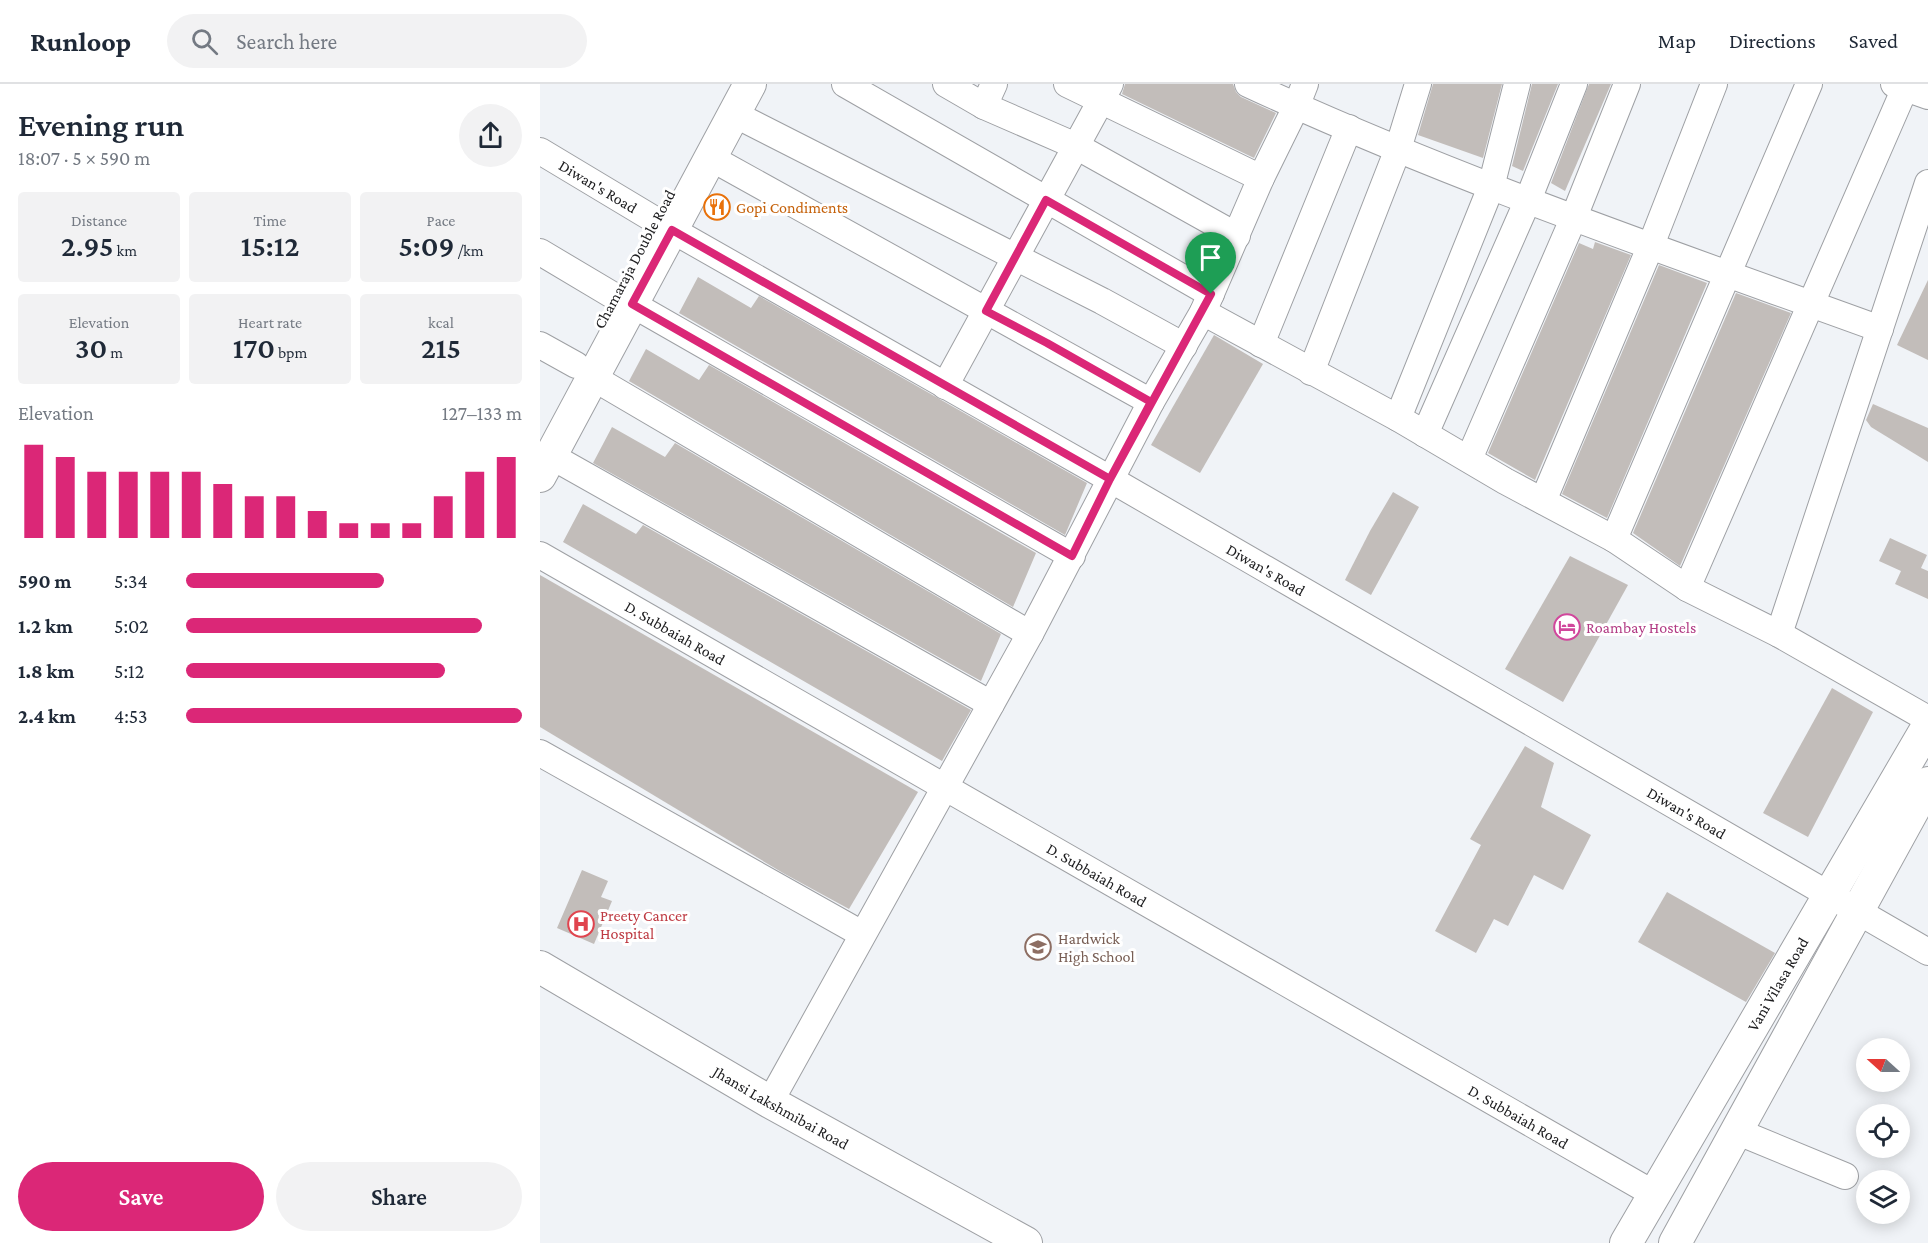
<!DOCTYPE html>
<meta charset="utf-8">
<style>
body{margin:0;font-family:"Crimson Pro",serif;background:#f2f2f3;color:#1f2937;height:100vh;display:flex;flex-direction:column;font-size:22px;white-space:nowrap}
*{box-sizing:border-box;margin:0}
p{font-size:20px;color:#747a83}
.icon{flex:none;width:33px;height:33px;fill:none;stroke:currentColor;stroke-width:2;stroke-linecap:round;stroke-linejoin:round}
.map{position:relative;flex:1;overflow:hidden}
.side{display:flex;flex-direction:column;background:#fff;width:540px}
.side>*{flex:none}
.needle{width:39px;rotate:291deg}
.controls{position:absolute;left:1316px;top:954px;display:grid;gap:12px}
.controls a{display:grid;place-items:center;width:54px;height:54px;border-radius:50%;background:#fff;box-shadow:0 3px 15px #0003;font-size:30px}
.pin{position:absolute;display:grid;place-items:center;width:51px;height:51px;color:#fff;margin:-62px -26px;border-radius:50% 50% 50% 0;rotate:-45deg;box-shadow:0 0 6px #0007}
.pin .icon{rotate:45deg}
.round{display:grid;place-items:center;flex:none;width:63px;height:63px;border-radius:32px;background:#f2f2f3}
.summary{display:flex;align-items:center;justify-content:space-between;height:102px;padding:0 18px}
h1{font-size:33px;font-weight:600;line-height:45px}
.figures{display:grid;grid-template-columns:repeat(3,1fr);gap:9px;height:102px;padding:6px 18px}
.figures div{display:grid;align-content:center;border-radius:6px;background:#f2f2f3;text-align:center}
.figures b{font-size:30px;font-weight:600}
.figures small{font-size:16px;font-weight:400}
.figures p{font-size:16px}
.chart{height:168px;padding:12px 18px}
.chart p{display:flex;justify-content:space-between}
.chart svg{width:100%;height:108px;margin-top:6px;stroke:#db2777;stroke-width:6}
.cta{display:flex;gap:12px;margin-top:auto;padding:12px 18px}
.cta a{flex:1;height:69px;border-radius:36px;background:#db2777;color:#fff;font-size:24px;font-weight:600;line-height:69px;text-align:center}
.cta a+a{background:#f2f2f3;color:#1f2937}
ul{padding:0 18px;list-style:none;font-size:20px}
li{display:grid;grid-template-columns:96px 72px 1fr;align-items:center;height:45px}
li i{height:15px;border-radius:8px;background:#db2777}
header{display:flex;align-items:center;gap:36px;box-sizing:border-box;height:84px;padding:0 30px;background:#fff;border-bottom:2px solid #e0e1e3}
header strong{font-size:28px}
nav{display:flex;gap:33px;margin-inline-start:auto;font-size:21px}
.search{width:420px;height:54px;background:#f2f2f3;display:flex;align-items:center;gap:15px;box-sizing:border-box;padding:0 21px;border-radius:33px;color:#747a83;font-size:22px}
main{display:flex;flex:1;min-height:0}
.map>svg:first-child{display:block}
</style>
<header>
<strong>Runloop</strong>
<div class="search"><svg class="icon" aria-label="search" viewBox="0 0 24 24"><circle cx="10" cy="10" r="6"/><path d="M15 15l6 6"/></svg>Search here</div>
<nav><a>Map</a><a>Directions</a><a>Saved</a></nav>
</header>
<main>
<section class="side">
<div class="summary"><div><h1>Evening run</h1><p>18:07 · 5 × 590 m</p></div><a class="round"><svg class="icon" aria-label="share" viewBox="0 0 24 24"><path d="M12 15V3M7 8l5-5 5 5M5 13v7h14v-7"/></svg></a></div>
<div class="figures">
<div><p>Distance</p><b>2.95<small> km</small></b></div>
<div><p>Time</p><b>15:12</b></div>
<div><p>Pace</p><b>5:09<small> /km</small></b></div>
</div>
<div class="figures">
<div><p>Elevation</p><b>30<small> m</small></b></div>
<div><p>Heart rate</p><b>170<small> bpm</small></b></div>
<div><p>kcal</p><b>215</b></div>
</div>
<div class="chart"><p><span>Elevation</span>127–133 m</p>
<svg viewBox="0 0 160 44" preserveAspectRatio="none"><path d="M5 44V6M15 44V11M25 44V17M35 44V17M45 44V17M55 44V17M65 44V22M75 44V27M85 44V27M95 44V33M105 44V38M115 44V38M125 44V38M135 44V27M145 44V17M155 44V11"/></svg>
</div>
<ul>
<li><b>590 m</b>5:34<i style="width:59%"></i></li>
<li><b>1.2 km</b>5:02<i style="width:88%"></i></li>
<li><b>1.8 km</b>5:12<i style="width:77%"></i></li>
<li><b>2.4 km</b>4:53<i style="width:100%"></i></li>
</ul>
<div class="cta"><a>Save</a><a>Share</a></div>
</section>
<div class="map">
<svg width="1388" height="1159" viewBox="0 0 1388 1159">
<rect width="100%" height="100%" fill="#f0f3f7"/>
<g fill="#c2bdba">
<path d="M 585,0 L 693,0 L 696,8 L 701,13 L 736,29 L 714,74 L 582,10 Z"/>
<path d="M 893,0 L 962,0 L 943,74 L 878,51 Z"/>
<path d="M 992,0 L 1018,0 L 983,87 L 972,82 Z"/>
<path d="M 1049,0 L 1071,0 L 1025,107 L 1011,99 Z"/>
<path d="M 1055,158 L 1091,171 L 995,396 L 948,369 L 1039,159 L 1053,165 Z"/>
<path d="M 1119,181 L 1167,199 L 1067,434 L 1022,410 Z"/>
<path d="M 158,193 L 211,224 L 219,212 L 547,399 L 525,451 L 139,229 Z"/>
<path d="M 1388,196 L 1388,276 L 1357,261 Z"/>
<path d="M 1196,209 L 1251,229 L 1140,482 L 1093,449 Z"/>
<path d="M 674,251 L 723,280 L 660,389 L 611,361 Z"/>
<path d="M 106,265 L 159,296 L 169,281 L 496,469 L 473,523 L 89,297 Z"/>
<path d="M 1333,320 L 1388,344 L 1388,378 L 1331,343 L 1326,336 Z"/>
<path d="M 72,343 L 125,373 L 135,359 L 461,550 L 441,597 L 53,379 Z"/>
<path d="M 853,408 L 879,423 L 831,511 L 805,496 L 830,447 Z"/>
<path d="M 43,420 L 96,450 L 103,441 L 431,626 L 402,677 L 23,458 Z"/>
<path d="M 1350,454 L 1387,471 L 1381,484 L 1388,487 L 1388,515 L 1355,500 L 1361,487 L 1339,477 Z"/>
<path d="M 1030,472 L 1088,501 L 1023,618 L 965,585 Z"/>
<path d="M 0,491 L 378,708 L 309,825 L 243,789 L 0,643 Z"/>
<path d="M 1292,604 L 1333,628 L 1268,753 L 1223,729 Z"/>
<path d="M 985,662 L 1014,679 L 1001,723 L 1051,751 L 1023,806 L 994,791 L 968,842 L 954,835 L 936,869 L 895,847 L 941,761 L 930,755 Z"/>
<path d="M 42,786 L 68,797 L 61,813 L 72,817 L 54,860 L 17,844 Z"/>
<path d="M 1127,808 L 1235,869 L 1206,918 L 1098,858 Z"/>
</g>
<g fill="none" stroke-linecap="round" stroke-linejoin="round">
<g stroke="#9ea0a4" stroke-width="28">
<g id="minor">
<path d="M 305,0 L 671,210"/>
<path d="M 406,0 L 444,22 L 536,62 L 697,152"/>
<path d="M 527,0 L 721,94"/>
<path d="M 708,0 C 913,95 1128,168 1340,245"/>
<path d="M 1354,0 L 1388,12"/>
<path d="M 444,22 L 454,0"/>
<path d="M 194,30 L 562,217 L 644,262"/>
<path id="s1" d="M 0,67 L 115,136"/>
<path d="M 171,74 L 611,318"/>
<path id="s2" d="M 132,146 L 570,395 L 1388,868"/>
<path d="M 0,168 L 74,212"/>
<path d="M 92,220 L 532,472"/>
<path d="M 663,228 L 858,334 L 965,397 L 1074,455 L 1147,504 L 1239,550 L 1388,635"/>
<path d="M 721,260 L 809,44"/>
<path d="M 0,261 L 36,281"/>
<path d="M 771,288 L 858,65 L 878,0"/>
<path d="M 52,293 L 490,550"/>
<path d="M 405,302 L 570,0"/>
<path d="M 858,334 L 951,103 L 977,0"/>
<path d="M 885,350 L 988,116 L 1034,0"/>
<path d="M 11,372 L 451,620"/>
<path d="M 929,375 L 1034,133 L 1087,0"/>
<path d="M 1003,417 L 1111,161 L 1174,0"/>
<path d="M 1074,455 L 1269,0"/>
<path id="s3" d="M 0,471 L 1114,1110"/>
<path d="M 1147,504 L 1365,4"/>
<path d="M 1239,550 L 1388,99"/>
<path d="M 0,669 L 322,850"/>
<path d="M 230,1018 L 490,550 L 611,318 L 663,228 L 721,94 L 756,23 L 765,0"/>
<path d="M 1196,1047 L 1305,1092"/>
</g>
</g>
<g stroke="#9ea0a4" stroke-width="34">
<g id="major">
<path d="M 0,392 L 210,0"/>
<path id="s4" d="M 0,883 L 230,1018 L 486,1159"/>
<path id="s5" d="M 1086,1159 L 1388,642"/>
<path d="M 1135,1159 L 1388,699"/>
</g>
</g>
<use href="#minor" stroke="#fff" stroke-width="26"/>
<use href="#major" stroke="#fff" stroke-width="32"/>
</g>
<g fill="none" stroke-linecap="round" stroke-linejoin="round">
<g stroke="#fff" stroke-width="12">
<path id="route" d="M 671,210 L 570,395 L 532,472 L 92,220 L 132,146 L 570,395 L 611,318 L 507,259 L 446,227 L 506,116 L 671,210"/>
</g>
<use href="#route" stroke="#db2777" stroke-width="8"/>
</g>
<defs>
<g id="restaurant-ring" transform="scale(1.35)"><circle r="9.5" fill="#fff" stroke="#e8710a" stroke-width="1.5"/><path d="M-5-6h1v4h1v-4h1v4h1v-4h1v5L-1.5 .5V6h-2V.5L-5-1ZM5-6V6H3V1.5H1.5Q1.5-4 5-6Z" fill="#e8710a"/></g>
<g id="hotel-ring" transform="scale(1.35)"><circle r="9.5" fill="#fff" stroke="#d1479c" stroke-width="1.5"/><path d="M-6-4.5h1.5V1H6V5H4.5V3h-9V5H-6ZM-4 0a1.8 1.8 0 1 1 3.6 0ZM.5 0V-2.5h3Q6-2.5 6 0Z" fill="#d1479c"/></g>
<g id="hospital-ring" transform="scale(1.35)"><circle r="9.5" fill="#fff" stroke="#e0444e" stroke-width="1.5"/><path d="M-5-5h3v3.5h4V-5h3V5h-3V1.5h-4V5h-3Z" fill="#e0444e"/></g>
<g id="school-ring" transform="scale(1.35)"><circle r="9.5" fill="#fff" stroke="#8d6e63" stroke-width="1.5"/><path d="M0-5L7-2L0 1L-7-2ZM-4 1L0 2.5L4 1V4Q0 6-4 4Z" fill="#8d6e63"/></g>
</defs>
<g fill-rule="evenodd">
<use href="#restaurant-ring" x="177" y="123"/>
<use href="#hotel-ring" x="1027" y="543"/>
<use href="#hospital-ring" x="41" y="840"/>
<use href="#school-ring" x="498" y="863"/>
</g>
<g text-anchor="middle" stroke-width="6" stroke-linejoin="round" paint-order="stroke">
<g font-size="16" fill="#1c1c1e" stroke="#fff">
<text dy="6" stroke="none"><textPath href="#s1" startOffset="68">Diwan's Road</textPath></text>
<text transform="translate(94 175) rotate(-62)" y="6">Chamaraja Double Road</text>
<text dy="6" stroke="none"><textPath href="#s2" startOffset="684">Diwan's Road</textPath></text>
<text dy="6" stroke="none"><textPath href="#s3" startOffset="156">D. Subbaiah Road</textPath></text>
<text dy="6" stroke="none"><textPath href="#s2" startOffset="1170">Diwan's Road</textPath></text>
<text dy="6" stroke="none"><textPath href="#s3" startOffset="642">D. Subbaiah Road</textPath></text>
<text dy="6" stroke="none"><textPath href="#s5" startOffset="300">Vani Vilasa Road</textPath></text>
<text dy="6" stroke="none"><textPath href="#s4" startOffset="279">Jhansi Lakshmibai Road</textPath></text>
<text dy="6" stroke="none"><textPath href="#s3" startOffset="1128">D. Subbaiah Road</textPath></text>
</g>
<g font-size="16" fill="#c56008" stroke="#fff" text-anchor="start">
<text x="196" y="129">Gopi Condiments</text>
</g>
<g font-size="16" fill="#b23c85" stroke="#fff" text-anchor="start">
<text x="1046" y="549">Roambay Hostels</text>
</g>
<g font-size="16" fill="#be3a42" stroke="#fff" text-anchor="start">
<text x="60" y="837">Preety Cancer<tspan x="60" dy="18">Hospital</tspan></text>
</g>
<g font-size="16" fill="#785e54" stroke="#fff" text-anchor="start">
<text x="518" y="860">Hardwick<tspan x="518" dy="18">High School</tspan></text>
</g>
</g>
</svg>
<div class="controls">
<a><svg class="needle" viewBox="-14 -14 28 28"><path d="M0-13l5 13h-10z" fill="#e53935"/><path d="M0 13l5-13h-10z" fill="#747a83"/></svg></a>
<a><svg class="icon" aria-label="locate" viewBox="0 0 24 24"><circle cx="12" cy="12" r="6"/><path d="M12 2v4M12 18v4M2 12h4M18 12h4"/></svg></a>
<a><svg class="icon" aria-label="layers" viewBox="0 0 24 24"><path d="M12 4l9 5-9 5-9-5zM3 14l9 5 9-5"/></svg></a>
</div>
<div class="pin" style="left:671px;top:210px;background:#1e9e55"><svg class="icon" aria-label="arrive" viewBox="0 0 24 24"><path d="M6 21V4h12l-3 4 3 4H6"/></svg></div>
</div>
</main>
